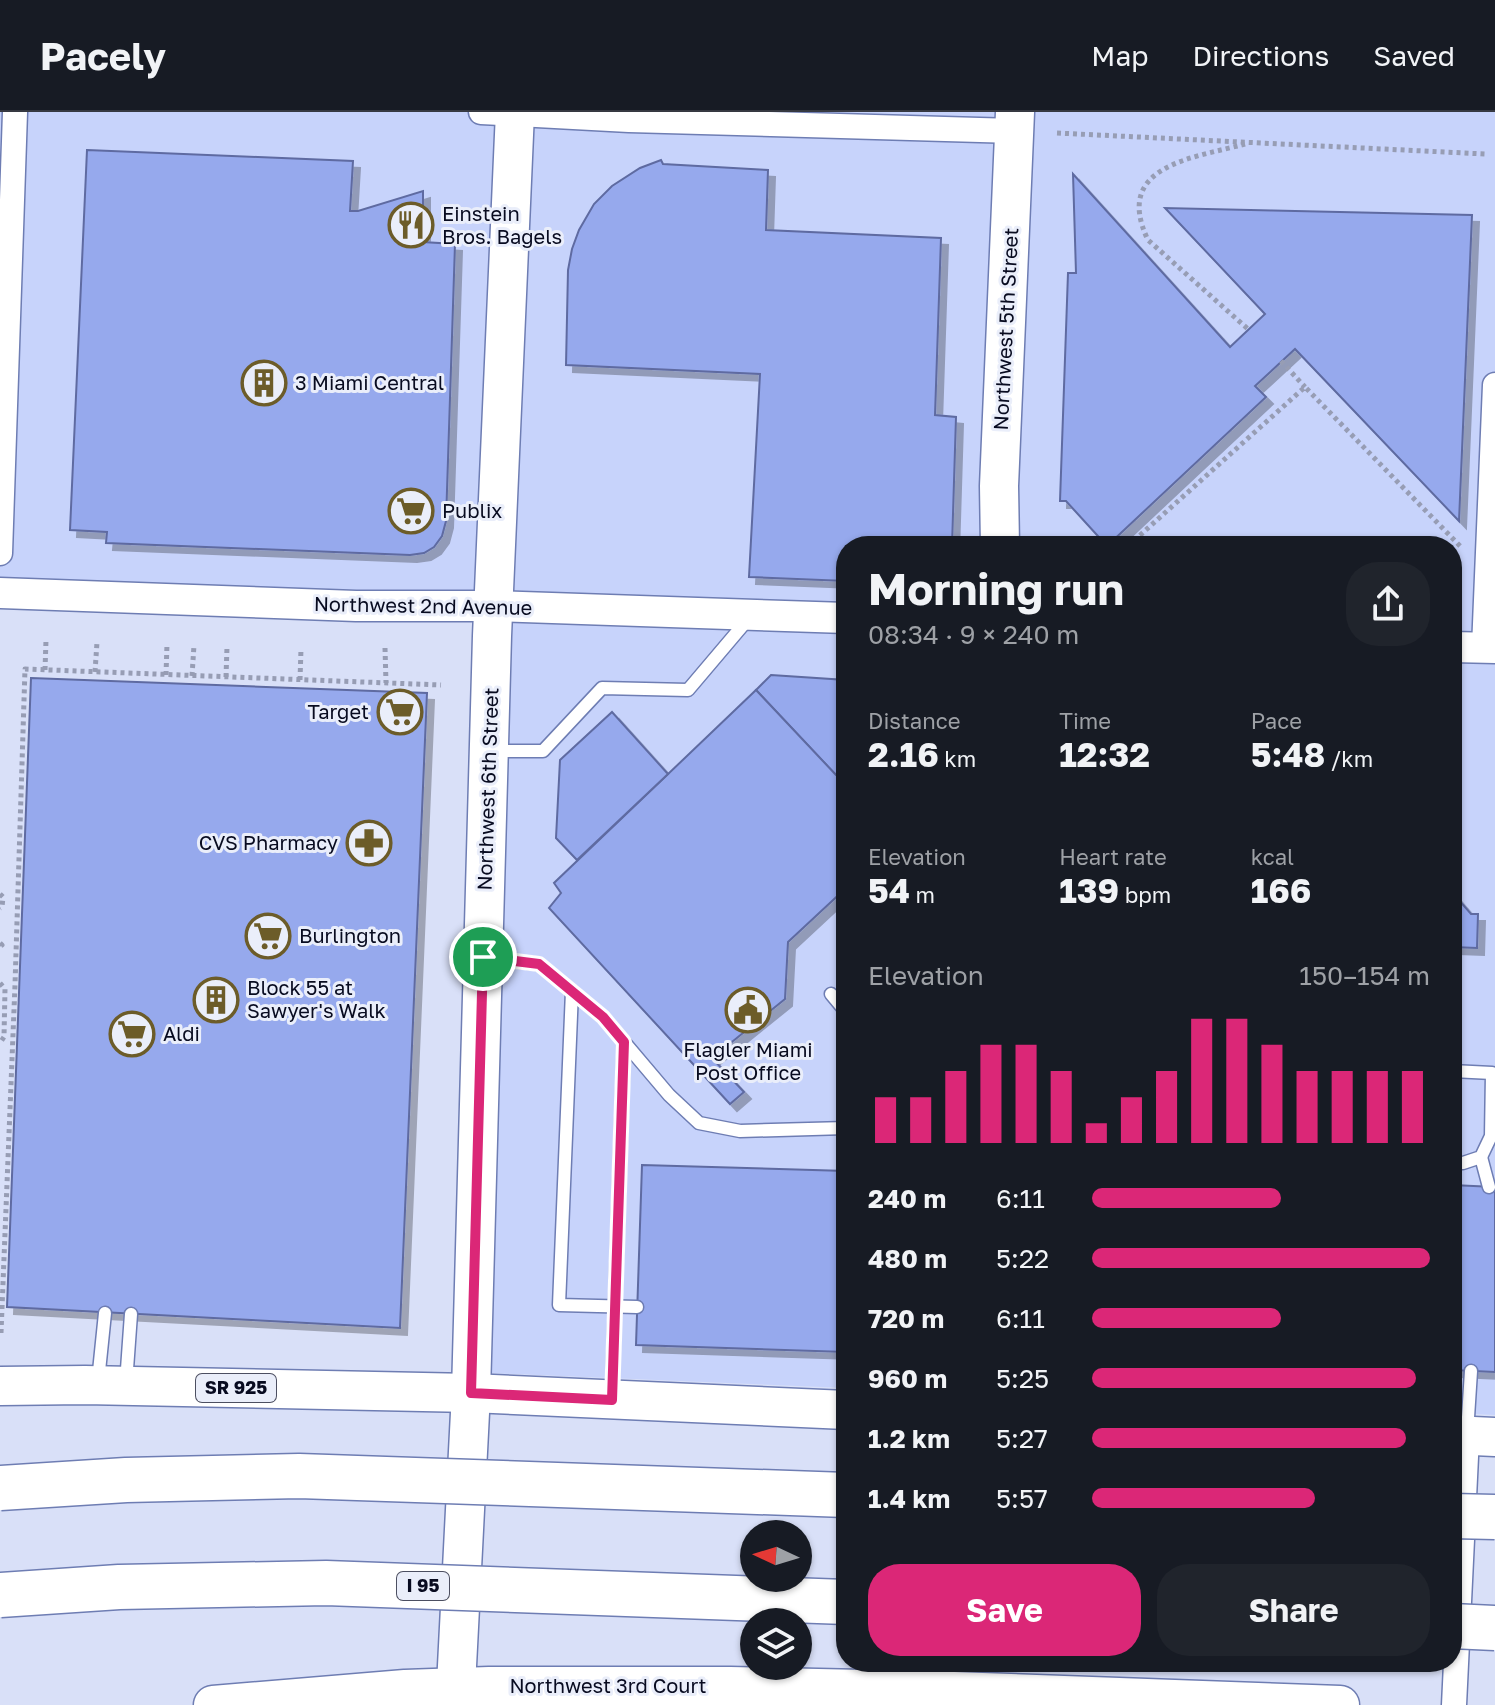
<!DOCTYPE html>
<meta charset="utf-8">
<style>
body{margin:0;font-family:"Golos Text",sans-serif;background:#20242c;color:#f1f3f6;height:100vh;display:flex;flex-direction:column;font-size:30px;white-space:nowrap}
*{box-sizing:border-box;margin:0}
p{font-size:26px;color:#9ea1a6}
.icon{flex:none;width:44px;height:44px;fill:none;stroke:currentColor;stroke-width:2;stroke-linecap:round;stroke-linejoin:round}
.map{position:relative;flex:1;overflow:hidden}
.sheet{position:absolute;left:836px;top:424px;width:626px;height:1136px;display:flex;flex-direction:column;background:#171b24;border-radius:32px;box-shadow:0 2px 6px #0004}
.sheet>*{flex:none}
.needle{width:52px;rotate:274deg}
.buttons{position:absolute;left:740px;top:1408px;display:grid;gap:16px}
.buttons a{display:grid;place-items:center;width:72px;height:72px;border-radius:50%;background:#171b24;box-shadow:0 2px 6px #0004;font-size:40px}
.pin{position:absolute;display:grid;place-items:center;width:68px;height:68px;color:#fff;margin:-34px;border:4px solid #fff;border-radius:50%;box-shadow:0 2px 8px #0007}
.round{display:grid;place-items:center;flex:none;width:84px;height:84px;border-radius:32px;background:#20242c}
.headline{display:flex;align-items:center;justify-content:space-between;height:136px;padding:0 32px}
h1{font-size:44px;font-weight:700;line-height:60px}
.metrics{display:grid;grid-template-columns:repeat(3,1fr);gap:12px;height:136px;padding:8px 32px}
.metrics div{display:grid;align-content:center}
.metrics b{font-size:34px;font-weight:700}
.metrics small{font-size:22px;font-weight:400}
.metrics p{font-size:22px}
.chart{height:224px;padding:16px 32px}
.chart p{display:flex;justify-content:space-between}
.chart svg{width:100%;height:144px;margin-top:8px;stroke:#db2777;stroke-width:6}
.action{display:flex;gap:16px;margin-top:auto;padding:16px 32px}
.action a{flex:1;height:92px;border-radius:32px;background:#db2777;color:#fff;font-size:32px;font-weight:700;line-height:92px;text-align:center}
.action a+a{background:#20242c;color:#f1f3f6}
ul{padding:0 32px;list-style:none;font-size:26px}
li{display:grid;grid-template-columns:128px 96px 1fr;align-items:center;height:60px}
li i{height:20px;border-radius:10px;background:#db2777}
header{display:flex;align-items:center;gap:48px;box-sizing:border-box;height:112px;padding:0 40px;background:#171b24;border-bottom:2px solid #363941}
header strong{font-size:38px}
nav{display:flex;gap:44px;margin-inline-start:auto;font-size:28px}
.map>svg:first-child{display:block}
</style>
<header>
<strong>Pacely</strong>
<nav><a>Map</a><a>Directions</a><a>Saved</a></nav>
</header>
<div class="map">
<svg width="1495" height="1593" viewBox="0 0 1495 1593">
<defs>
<filter id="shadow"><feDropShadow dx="7" dy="7" stdDeviation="0" flood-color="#0004"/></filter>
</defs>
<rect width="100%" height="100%" fill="#d9e0f8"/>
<path fill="#c7d3fb" d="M 0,0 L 1495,0 L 1495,1303 L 1452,1301 L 1452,434 L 846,434 L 846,1276 L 488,1261 L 511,511 L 0,470 Z"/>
<g fill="#96a9ed" stroke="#5e6ba1" stroke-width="2" filter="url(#shadow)">
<path d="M 87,38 L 353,49 L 350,99 L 358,99 L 423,79 L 423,130 L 455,132 L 446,409 L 442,424 L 434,435 L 424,441 L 410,443 L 106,431 L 107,420 L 70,418 Z"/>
<path d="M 661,48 L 663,52 L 768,58 L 766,118 L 941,126 L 935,303 L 956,305 L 952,434 L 846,434 L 846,469 L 749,465 L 760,262 L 566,253 L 568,158 L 572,137 L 579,118 L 594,92 L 612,74 L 640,56 Z"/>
<path d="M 1073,62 L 1230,235 L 1265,202 L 1165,96 L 1472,103 L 1459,409 L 1295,237 L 1255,274 L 1266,285 L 1107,434 L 1066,389 L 1060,389 L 1068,161 L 1076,161 Z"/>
<path d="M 771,563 L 846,568 L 846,663 L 836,663 L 756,578 Z"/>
<path d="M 31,566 L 427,581 L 400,1216 L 7,1195 Z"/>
<path d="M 756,578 L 836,663 L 846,663 L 846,776 L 788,830 L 785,887 L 712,946 L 744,980 L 730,992 L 549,796 L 561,781 L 554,771 Z"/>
<path d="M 612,600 L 668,662 L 577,748 L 556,726 L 560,648 Z"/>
<path d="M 1452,780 L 1471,802 L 1478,802 L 1477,836 L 1452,835 Z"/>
<path d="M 642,1053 L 846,1059 L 846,1240 L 636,1233 Z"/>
<path d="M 1452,1073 L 1495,1075 L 1495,1260 L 1452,1258 Z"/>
</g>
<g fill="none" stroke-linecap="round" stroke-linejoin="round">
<g stroke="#6e7db3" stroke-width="15">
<g id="service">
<path d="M 492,639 L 543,639 L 602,576 L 688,578 L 749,506"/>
<path d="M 486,846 L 539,852 L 603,905 L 669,983 L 699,1011 L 740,1019 L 846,1016"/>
<path d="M 572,879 L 559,1193 L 637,1195"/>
<path d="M 831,882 L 846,900"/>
<path d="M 1452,959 L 1492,961 L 1491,1024 L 1481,1045 L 1463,1051 L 1452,1051"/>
<path d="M 1481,1045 L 1489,1075"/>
<path d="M 98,1269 L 105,1201"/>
<path d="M 126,1271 L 131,1202"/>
<path d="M 612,1282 L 624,930"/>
<path d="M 1467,1321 L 1471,1259"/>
</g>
</g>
<g stroke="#6e7db3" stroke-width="27">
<g id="minor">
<path d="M 481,0 L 629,8 L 1015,19"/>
<path d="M 0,441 L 15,0"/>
<path d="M 1484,536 L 1495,273"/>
<path d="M 1454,1593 L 1467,1324"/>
</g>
</g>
<g stroke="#6e7db3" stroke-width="33">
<g id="tertiary">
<path d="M 0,481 L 356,494 L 493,494 L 846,506"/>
<path d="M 1452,535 L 1495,536"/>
</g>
</g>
<g stroke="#6e7db3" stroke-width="41">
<g id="primary">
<path d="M 1000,434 L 999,374 L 1015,0"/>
<path d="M 0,1274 L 85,1273 L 471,1281 L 846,1298"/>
<path d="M 1452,1323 L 1495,1325"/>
<path d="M 213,1593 L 405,1577 L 489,1574 L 730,1574 L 954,1579 L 1340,1593"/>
<path d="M 455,1593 L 471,1281 L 492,524 L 515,0"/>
</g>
</g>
<g stroke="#979db4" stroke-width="5" stroke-dasharray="4 4" stroke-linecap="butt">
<path d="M 1057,21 L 1485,42"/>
<path d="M 1245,32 C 1194,46 1112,53 1148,128 L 1249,218"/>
<path d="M 1281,249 L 1305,275"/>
<path d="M 1128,434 L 1305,275 L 1462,436"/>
<path d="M 385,536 L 386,571"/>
<path d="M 45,558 L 46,528"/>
<path d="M 95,560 L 97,530"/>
<path d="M 166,563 L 167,532"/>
<path d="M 192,564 L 194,533"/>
<path d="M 226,565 L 227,535"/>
<path d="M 300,568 L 301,537"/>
<path d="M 0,782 L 3,785 L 2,795 L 0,796"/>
<path d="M 0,831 L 2,833 L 0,834"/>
<path d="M 0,871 L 5,877 L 4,925 L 0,931"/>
<path d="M 1,1221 L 15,873 L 25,557 L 441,573"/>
</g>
<use href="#service" stroke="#fff" stroke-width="12"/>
<use href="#minor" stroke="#fff" stroke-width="24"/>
<use href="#tertiary" stroke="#fff" stroke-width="30"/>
<use href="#primary" stroke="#fff" stroke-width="38"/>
<g stroke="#6e7db3" stroke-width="47" stroke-linecap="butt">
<g id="motorway-bridge">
<path d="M 0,1376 L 126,1368 L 299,1364 L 846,1383"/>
<path d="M 1452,1404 L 1495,1405"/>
<path d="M 0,1483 L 119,1475 L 326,1471 L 846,1490"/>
<path d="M 1452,1514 L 1495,1516"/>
</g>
</g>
<use href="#motorway-bridge" stroke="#fff" stroke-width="44"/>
</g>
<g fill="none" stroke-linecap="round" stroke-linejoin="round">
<g stroke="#fff" stroke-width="16">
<path id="route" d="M 483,845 L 539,852 L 603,905 L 624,930 L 612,1288 L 471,1281 Z"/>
</g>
<use href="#route" stroke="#db2777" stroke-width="10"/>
</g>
<defs>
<g id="restaurant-ring" transform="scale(2.3)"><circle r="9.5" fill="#eaeefa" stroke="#6c5c29" stroke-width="1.5"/><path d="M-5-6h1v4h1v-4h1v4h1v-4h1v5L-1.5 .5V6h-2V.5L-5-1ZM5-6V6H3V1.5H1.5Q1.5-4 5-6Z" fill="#6c5c29"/></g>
<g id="building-ring" transform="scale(2.3)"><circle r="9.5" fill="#eaeefa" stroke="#6c5c29" stroke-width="1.5"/><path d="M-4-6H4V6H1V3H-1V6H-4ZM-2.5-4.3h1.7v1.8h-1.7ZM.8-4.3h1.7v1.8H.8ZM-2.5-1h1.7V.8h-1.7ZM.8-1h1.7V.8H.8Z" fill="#6c5c29"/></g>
<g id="supermarket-ring" transform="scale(2.3)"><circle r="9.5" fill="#eaeefa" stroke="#6c5c29" stroke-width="1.5"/><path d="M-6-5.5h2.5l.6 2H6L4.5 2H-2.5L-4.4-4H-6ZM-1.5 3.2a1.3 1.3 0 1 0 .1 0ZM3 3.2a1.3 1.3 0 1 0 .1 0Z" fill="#6c5c29"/></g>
<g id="pharmacy-ring" transform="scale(2.3)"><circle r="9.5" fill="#eaeefa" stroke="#6c5c29" stroke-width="1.5"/><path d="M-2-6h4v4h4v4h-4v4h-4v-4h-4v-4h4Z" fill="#6c5c29"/></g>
<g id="civic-ring" transform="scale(2.3)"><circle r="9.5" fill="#eaeefa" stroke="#6c5c29" stroke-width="1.5"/><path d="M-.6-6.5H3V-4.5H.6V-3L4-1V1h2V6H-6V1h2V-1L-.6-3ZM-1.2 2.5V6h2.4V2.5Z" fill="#6c5c29"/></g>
</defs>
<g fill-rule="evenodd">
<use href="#restaurant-ring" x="411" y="113"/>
<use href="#building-ring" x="264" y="271"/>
<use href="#supermarket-ring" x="411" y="399"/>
<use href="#supermarket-ring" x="400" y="600"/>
<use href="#pharmacy-ring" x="369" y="731"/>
<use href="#supermarket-ring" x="268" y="824"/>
<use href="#building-ring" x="216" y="888"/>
<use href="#civic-ring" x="748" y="898"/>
<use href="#supermarket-ring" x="132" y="922"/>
</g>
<g text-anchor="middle" stroke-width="6" stroke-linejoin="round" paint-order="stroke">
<g fill="#eaeefa" stroke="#4c4f61" stroke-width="2">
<rect x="196" y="1262" width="80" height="28" rx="6"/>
<rect x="397" y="1460" width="52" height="28" rx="6"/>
</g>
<g font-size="18" font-weight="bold" fill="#080b20">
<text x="236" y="1282">SR 925</text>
<text x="423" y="1480">I 95</text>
</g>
<g font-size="20" fill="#080b20" stroke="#eaeefa" text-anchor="start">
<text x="442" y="109">Einstein<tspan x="442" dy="23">Bros. Bagels</tspan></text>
<text x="295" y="278">3 Miami Central</text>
<text x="442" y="406">Publix</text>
<text x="369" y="607" text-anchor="end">Target</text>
<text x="338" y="738" text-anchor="end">CVS Pharmacy</text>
<text x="299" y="831">Burlington</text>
<text x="247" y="883">Block 55 at<tspan x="247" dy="23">Sawyer's Walk</tspan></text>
<text x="163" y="929">Aldi</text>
<text x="748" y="945" text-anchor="middle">Flagler Miami<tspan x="748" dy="23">Post Office</tspan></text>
</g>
<g font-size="20" fill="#080b20" stroke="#eaeefa">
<text transform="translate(1006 217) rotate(-87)" y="7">Northwest 5th Street</text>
<text transform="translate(423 494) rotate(1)" y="7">Northwest 2nd Avenue</text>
<text transform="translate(488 677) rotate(-88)" y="7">Northwest 6th Street</text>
<text x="608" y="1581">Northwest 3rd Court</text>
</g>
</g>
</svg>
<div class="buttons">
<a><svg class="needle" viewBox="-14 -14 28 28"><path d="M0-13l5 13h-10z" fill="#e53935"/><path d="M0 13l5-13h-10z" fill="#9ea1a6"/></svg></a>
<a><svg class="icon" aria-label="layers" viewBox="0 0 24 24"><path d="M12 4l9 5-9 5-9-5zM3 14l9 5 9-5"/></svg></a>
</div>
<div class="pin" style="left:483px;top:845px;background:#1e9e55"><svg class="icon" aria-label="arrive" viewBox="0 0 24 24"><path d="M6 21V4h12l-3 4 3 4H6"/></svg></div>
<section class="sheet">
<div class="headline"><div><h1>Morning run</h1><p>08:34 · 9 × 240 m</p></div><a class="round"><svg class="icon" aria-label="share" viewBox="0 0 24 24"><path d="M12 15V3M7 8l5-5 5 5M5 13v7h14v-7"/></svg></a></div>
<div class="metrics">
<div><p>Distance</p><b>2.16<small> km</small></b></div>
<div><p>Time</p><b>12:32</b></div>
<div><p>Pace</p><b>5:48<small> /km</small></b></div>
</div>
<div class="metrics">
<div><p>Elevation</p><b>54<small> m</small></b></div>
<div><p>Heart rate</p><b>139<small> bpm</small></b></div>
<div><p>kcal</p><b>166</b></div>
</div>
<div class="chart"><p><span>Elevation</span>150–154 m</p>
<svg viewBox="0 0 160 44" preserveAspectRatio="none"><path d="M5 44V30M15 44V30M25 44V22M35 44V14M45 44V14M55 44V22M65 44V38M75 44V30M85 44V22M95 44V6M105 44V6M115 44V14M125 44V22M135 44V22M145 44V22M155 44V22"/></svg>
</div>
<ul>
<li><b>240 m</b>6:11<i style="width:56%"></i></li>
<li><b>480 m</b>5:22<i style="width:100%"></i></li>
<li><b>720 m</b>6:11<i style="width:56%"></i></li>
<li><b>960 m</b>5:25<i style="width:96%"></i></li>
<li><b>1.2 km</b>5:27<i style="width:93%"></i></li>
<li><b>1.4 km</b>5:57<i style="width:66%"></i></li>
</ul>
<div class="action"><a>Save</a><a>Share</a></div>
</section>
</div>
